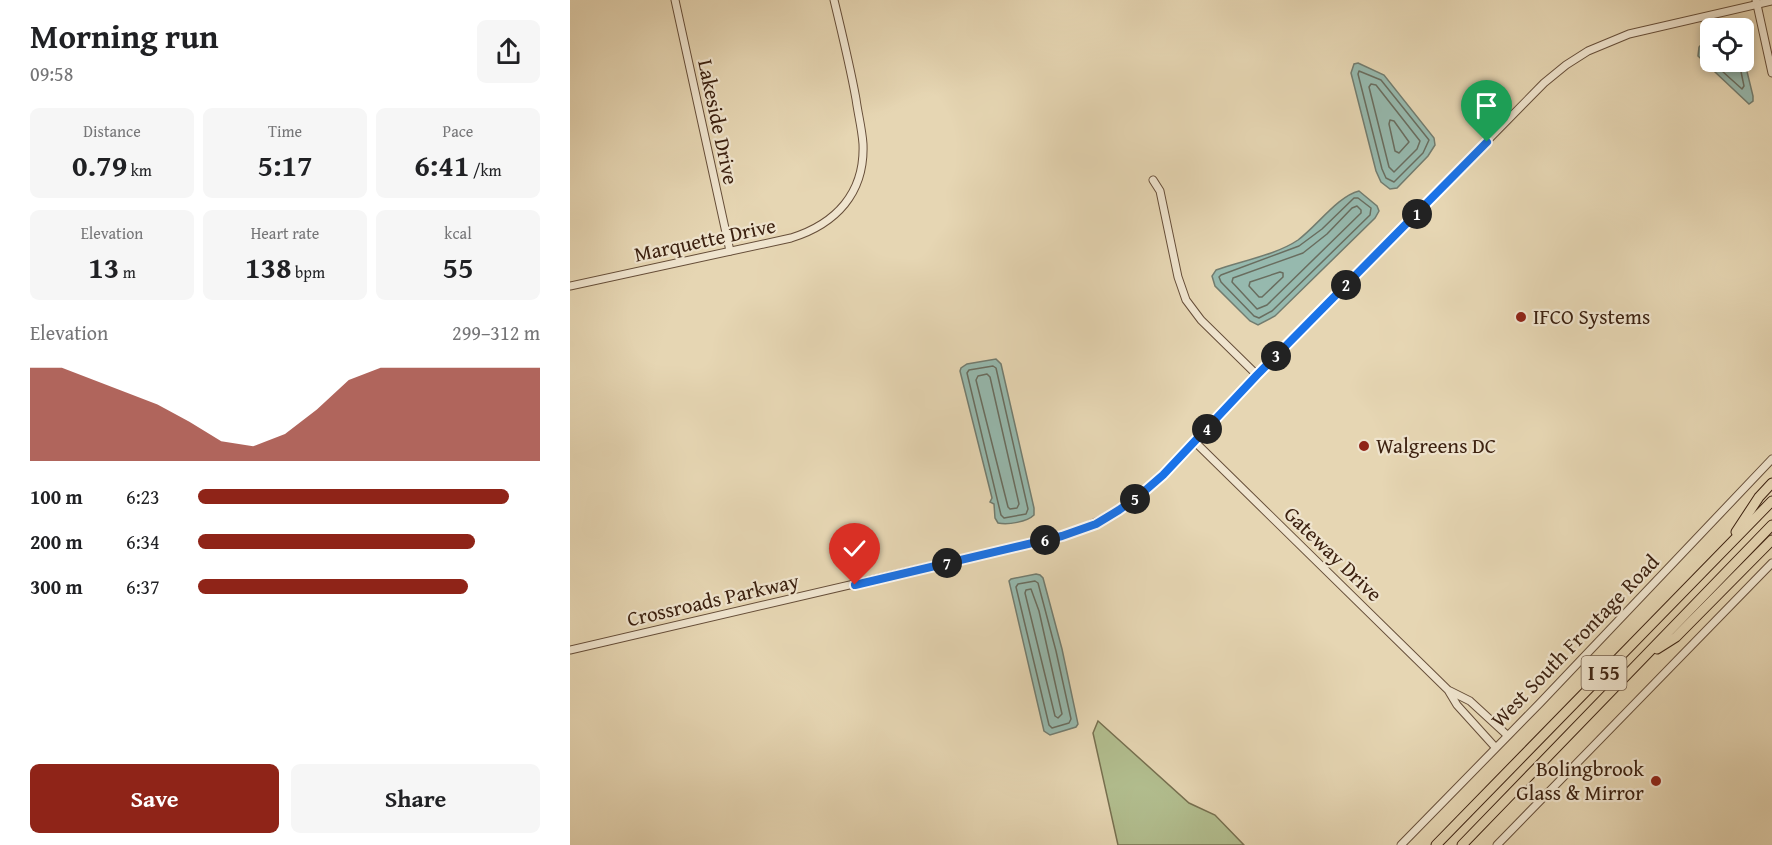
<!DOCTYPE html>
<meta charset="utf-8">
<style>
body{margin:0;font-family:"Gentium Book Plus",serif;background:#f6f6f6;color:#202124;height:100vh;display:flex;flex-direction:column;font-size:22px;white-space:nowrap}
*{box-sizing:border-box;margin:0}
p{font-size:20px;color:#757577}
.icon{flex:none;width:33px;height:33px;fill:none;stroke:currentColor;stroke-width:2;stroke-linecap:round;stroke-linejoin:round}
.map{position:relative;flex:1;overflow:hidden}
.panel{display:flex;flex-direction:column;background:#fff;width:570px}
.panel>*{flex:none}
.fabs{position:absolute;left:1130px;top:18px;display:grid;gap:12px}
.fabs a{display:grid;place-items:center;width:54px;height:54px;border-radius:9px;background:#fff;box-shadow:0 3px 9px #0003;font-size:30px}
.pin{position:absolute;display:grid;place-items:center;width:51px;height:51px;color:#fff;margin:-62px -26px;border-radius:50% 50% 50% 0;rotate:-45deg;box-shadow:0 0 6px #0007}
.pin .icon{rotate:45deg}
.km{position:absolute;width:30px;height:30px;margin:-15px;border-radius:50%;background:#222;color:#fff;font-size:16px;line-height:30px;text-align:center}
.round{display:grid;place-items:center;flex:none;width:63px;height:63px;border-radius:9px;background:#f6f6f6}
.headline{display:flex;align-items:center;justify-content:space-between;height:102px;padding:0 30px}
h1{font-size:33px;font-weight:600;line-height:45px}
.metrics{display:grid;grid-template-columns:repeat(3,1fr);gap:9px;height:102px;padding:6px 30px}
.metrics div{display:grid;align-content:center;border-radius:9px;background:#f6f6f6;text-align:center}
.metrics b{font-size:30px;font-weight:600}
.metrics small{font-size:16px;font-weight:400}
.metrics p{font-size:16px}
.chart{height:168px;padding:12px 30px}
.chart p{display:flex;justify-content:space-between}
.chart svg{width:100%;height:108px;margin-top:6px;fill:#8f2418;opacity:.7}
.action{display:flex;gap:12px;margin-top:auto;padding:12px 30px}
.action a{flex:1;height:69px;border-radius:9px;background:#8f2418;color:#fff;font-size:24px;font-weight:600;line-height:69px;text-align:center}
.action a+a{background:#f6f6f6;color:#202124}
ul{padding:0 30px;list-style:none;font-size:20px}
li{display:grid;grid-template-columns:96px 72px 1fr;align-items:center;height:45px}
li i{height:15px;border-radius:8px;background:#8f2418}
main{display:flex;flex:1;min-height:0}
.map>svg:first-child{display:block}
</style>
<main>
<section class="panel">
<div class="headline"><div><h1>Morning run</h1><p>09:58</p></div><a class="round"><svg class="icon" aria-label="share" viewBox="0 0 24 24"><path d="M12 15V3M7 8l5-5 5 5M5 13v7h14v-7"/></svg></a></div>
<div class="metrics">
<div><p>Distance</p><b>0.79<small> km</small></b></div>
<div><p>Time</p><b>5:17</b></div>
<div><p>Pace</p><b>6:41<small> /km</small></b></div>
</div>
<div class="metrics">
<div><p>Elevation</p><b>13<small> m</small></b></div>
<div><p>Heart rate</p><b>138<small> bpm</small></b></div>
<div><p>kcal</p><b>55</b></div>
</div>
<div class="chart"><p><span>Elevation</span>299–312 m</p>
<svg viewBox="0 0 160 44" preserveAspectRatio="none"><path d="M0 44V6L10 6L20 11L30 16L40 21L50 28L60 36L70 38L80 33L90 23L100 11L110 6L120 6L130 6L140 6L150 6L160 6V44z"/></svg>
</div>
<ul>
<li><b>100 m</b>6:23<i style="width:91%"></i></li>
<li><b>200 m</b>6:34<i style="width:81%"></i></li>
<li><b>300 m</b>6:37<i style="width:79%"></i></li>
</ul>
<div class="action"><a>Save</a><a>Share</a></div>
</section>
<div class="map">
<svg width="1202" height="845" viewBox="0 0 1202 845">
<rect width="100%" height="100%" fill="#e6d6b3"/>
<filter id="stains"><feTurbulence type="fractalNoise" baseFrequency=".00333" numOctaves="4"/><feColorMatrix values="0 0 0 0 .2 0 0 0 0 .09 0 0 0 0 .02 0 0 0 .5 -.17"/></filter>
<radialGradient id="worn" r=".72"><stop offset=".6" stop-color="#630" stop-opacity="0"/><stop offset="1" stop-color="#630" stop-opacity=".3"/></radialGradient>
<path fill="#b2be8f" stroke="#777050" stroke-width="1.5" d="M 528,721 L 619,803 L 645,815 L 674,845 L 548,845 L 523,733 Z"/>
<g fill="#96b9ae" stroke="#727c6f" stroke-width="1.5">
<path d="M 1140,41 L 1140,62 L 1173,62 L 1173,55 L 1183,96 L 1183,101 L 1179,104 L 1128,56 L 1129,47 L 1133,43 Z"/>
<path d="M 788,63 L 814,75 L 864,138 L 865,145 L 858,156 L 827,188 L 820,189 L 811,182 L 806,171 L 781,73 L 784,64 Z"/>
<path d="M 789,191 L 807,206 L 809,211 L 805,218 L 705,316 L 688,325 L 680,321 L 645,286 L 642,276 L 646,270 C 671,261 706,255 728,240 C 747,226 768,196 789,191 Z"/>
<path d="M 426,359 L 431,364 L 464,508 L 464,515 C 457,522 438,525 428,523 L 425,518 L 424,504 L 420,502 L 422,498 L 390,371 L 391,368 L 397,364 Z"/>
<path d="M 466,574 L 470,575 L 473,578 L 492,649 L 508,724 L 506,727 L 480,735 L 474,731 L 439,581 L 441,579 Z"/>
</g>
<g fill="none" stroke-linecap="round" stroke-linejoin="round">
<g stroke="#696d5f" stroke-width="1.5">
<path d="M 1142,62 L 1172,89 L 1174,86 L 1169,62"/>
<path d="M 789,71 L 811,80 L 859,140 L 853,153 L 824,182 L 816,178 L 812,169 L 788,74 Z"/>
<path d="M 801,84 L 806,85 L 850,141 L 847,149 L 824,172 L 819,167 L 799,87 Z"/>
<path d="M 820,120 L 824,121 L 839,142 L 829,153 L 825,151 L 819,124 Z"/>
<path d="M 784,198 L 788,198 L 801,208 L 800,215 L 702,311 L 689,318 L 684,316 L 651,282 L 649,277 L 651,275 L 729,246 L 752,229 Z"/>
<path d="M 787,206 L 791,210 L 791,213 L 697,305 L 687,309 L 662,282 L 663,278 L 733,253 L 757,234 L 782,208 Z"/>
<path d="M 710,272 L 713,273 L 713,277 L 692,297 L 689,297 L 679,286 L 680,282 Z"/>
<path d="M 423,366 L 426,368 L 458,509 L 456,514 L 434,518 L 431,515 L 397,373 L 399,370 Z"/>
<path d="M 417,374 L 420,377 L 449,504 L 447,508 L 440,509 L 438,507 L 406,380 L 408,376 Z"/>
<path d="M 465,581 L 468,583 L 486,651 L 501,719 L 499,723 L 482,728 L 479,725 L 446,587 L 448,584 Z"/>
<path d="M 461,589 L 469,611 L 492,714 L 488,718 L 485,716 L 455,593 L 456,590 Z"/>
</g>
<g stroke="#664e39" stroke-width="9">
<g id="minor">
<path d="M 105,0 L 160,251"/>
<path d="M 1186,0 L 1202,73"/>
<path d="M 583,180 L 590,191 L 608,277 L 616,300 L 631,320 L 687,375"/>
<path d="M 0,286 L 221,238 C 266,224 295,193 293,144 C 292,129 288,114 286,99 C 280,66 272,33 264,0"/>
<path d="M 625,442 L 878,690 L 887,705 L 925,747"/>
<path d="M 0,650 L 490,536 C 530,525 562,503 593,475 L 687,375 L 974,83 L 996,65 L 1018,51 L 1059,34 L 1202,1"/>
<path d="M 880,691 L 900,701 L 937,735"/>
<path d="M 831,845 L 970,703 L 1202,459"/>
<path d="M 927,845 L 1202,563"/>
</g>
</g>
<g stroke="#3c2110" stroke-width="11">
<g id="highway">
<path d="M 1166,532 L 1189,497 L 1202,483"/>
<path d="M 1087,649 L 1106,637 L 1202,540"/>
<path d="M 866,845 L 1202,501"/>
<path d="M 892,845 L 1202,525"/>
</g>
</g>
<use href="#minor" stroke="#efe4ce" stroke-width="7"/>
<use href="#highway" stroke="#e6d6b3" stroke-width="9"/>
</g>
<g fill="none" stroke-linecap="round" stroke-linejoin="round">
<g stroke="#fff" stroke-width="12">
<path id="route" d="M 285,585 L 492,536 L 526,524 L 549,510 L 570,495 L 593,475 L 687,375 L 917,142"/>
</g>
<use href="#route" stroke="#1a73e8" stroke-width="8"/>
</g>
<g fill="#8f2418" stroke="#efe4ce" stroke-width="2">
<circle cx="951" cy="317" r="6"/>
<circle cx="794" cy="446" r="6"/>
<circle cx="1086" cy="781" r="6"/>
</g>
<g text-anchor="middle" stroke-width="4.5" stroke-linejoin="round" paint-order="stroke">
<rect fill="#efe4ce" stroke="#725c49" stroke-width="1.5" x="1011.5" y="656" width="45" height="34" rx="4.5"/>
<g font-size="20" font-weight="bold" fill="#3c2110">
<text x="1034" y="680">I 55</text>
</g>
<g font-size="21" fill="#3c2110" stroke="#efe4ce">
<text transform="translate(148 122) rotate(78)" y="7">Lakeside Drive</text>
<text transform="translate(135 240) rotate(-12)" y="7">Marquette Drive</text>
<text transform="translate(763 554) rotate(44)" y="7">Gateway Drive</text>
<text transform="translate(143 600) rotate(-13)" y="7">Crossroads Parkway</text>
<text transform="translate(1005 641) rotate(-46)" y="7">West South Frontage Road</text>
</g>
<g font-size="21" fill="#3c2110" stroke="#efe4ce" text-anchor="start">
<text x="963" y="324">IFCO Systems</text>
<text x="806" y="453">Walgreens DC</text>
<text x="1074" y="776" text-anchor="end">Bolingbrook<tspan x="1074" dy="24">Glass &amp; Mirror</tspan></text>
</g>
</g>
<rect width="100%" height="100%" filter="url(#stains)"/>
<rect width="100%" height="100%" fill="url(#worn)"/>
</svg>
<div class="fabs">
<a><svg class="icon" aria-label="locate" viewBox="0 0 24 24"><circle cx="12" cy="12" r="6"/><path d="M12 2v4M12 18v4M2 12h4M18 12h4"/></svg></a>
</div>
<div class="pin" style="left:917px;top:142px;background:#1e9e55"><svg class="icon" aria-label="arrive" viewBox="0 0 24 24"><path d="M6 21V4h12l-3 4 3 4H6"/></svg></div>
<div class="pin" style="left:285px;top:585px;background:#d93025"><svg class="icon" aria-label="check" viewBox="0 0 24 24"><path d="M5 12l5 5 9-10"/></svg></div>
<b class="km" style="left:847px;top:214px">1</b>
<b class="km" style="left:776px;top:285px">2</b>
<b class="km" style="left:706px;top:356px">3</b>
<b class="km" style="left:637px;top:429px">4</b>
<b class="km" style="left:565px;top:499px">5</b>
<b class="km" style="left:475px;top:540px">6</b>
<b class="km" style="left:377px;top:563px">7</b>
</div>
</main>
